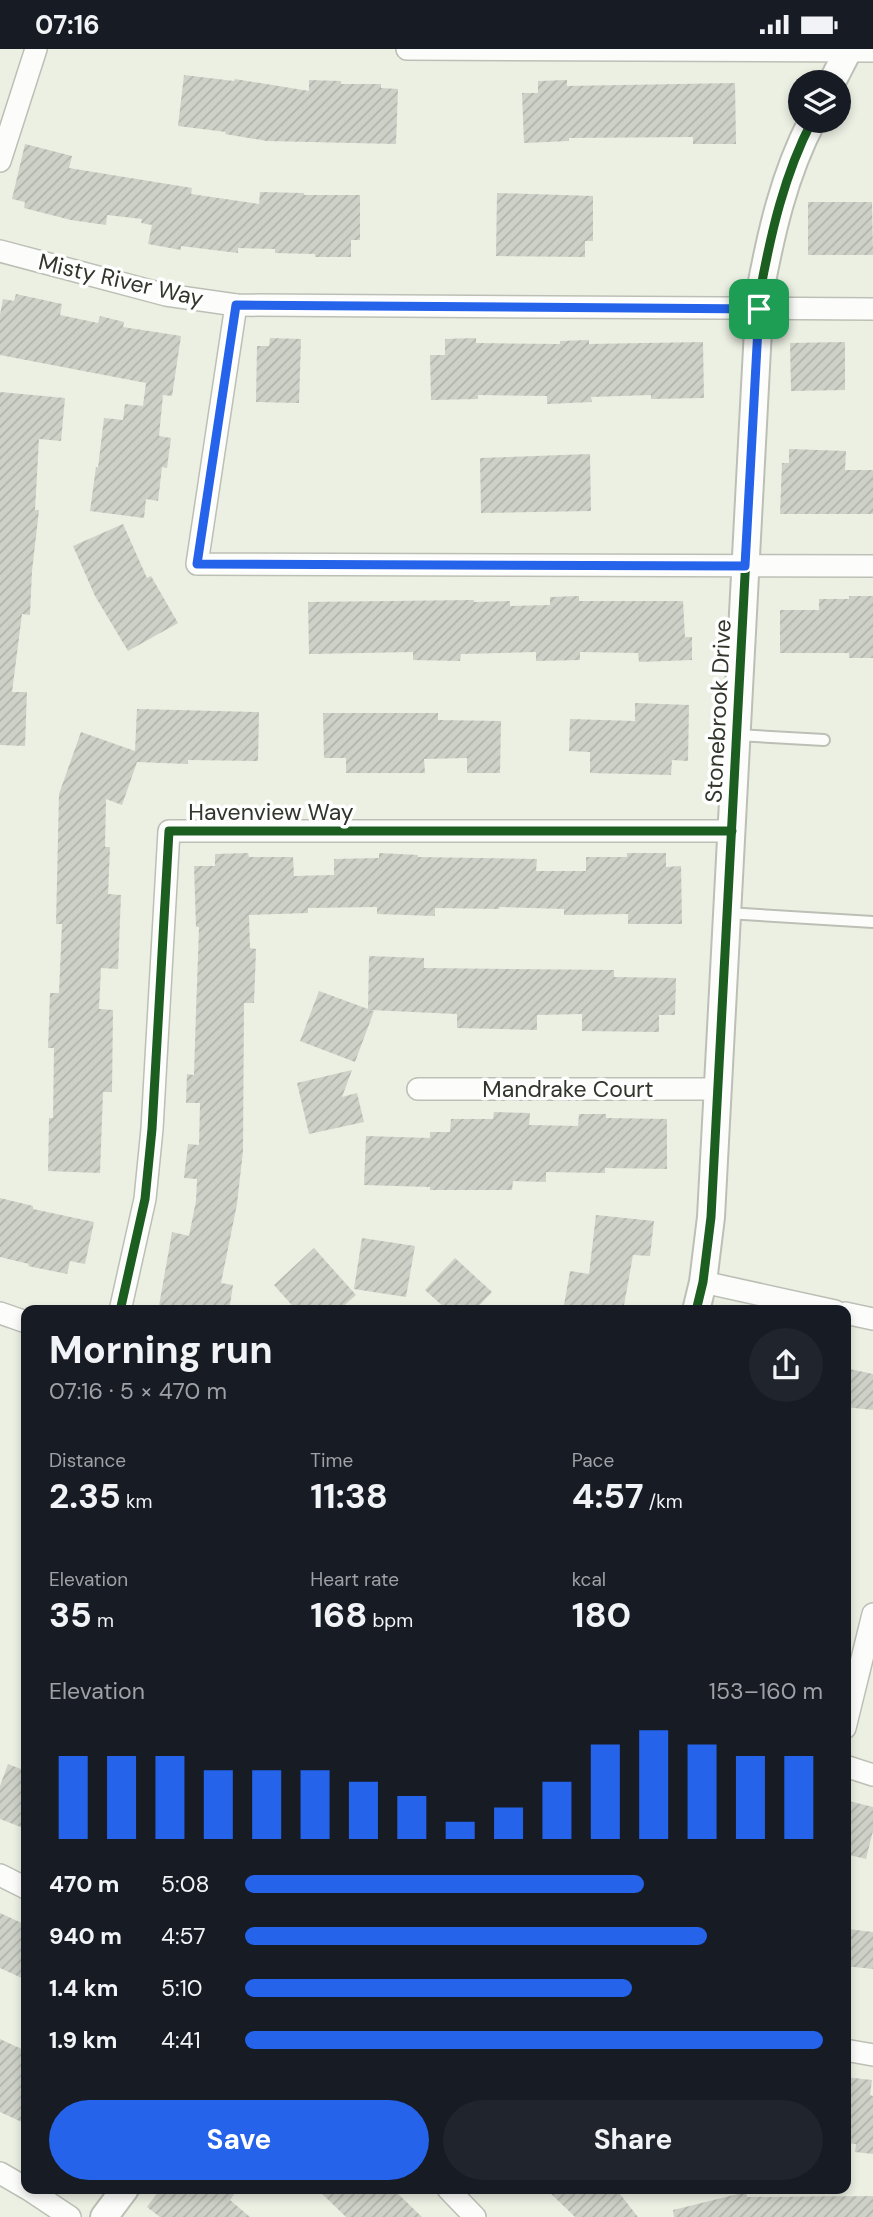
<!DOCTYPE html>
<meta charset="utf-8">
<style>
body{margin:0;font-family:"DM Sans",sans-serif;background:#20242c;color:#f1f3f6;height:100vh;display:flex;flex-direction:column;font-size:26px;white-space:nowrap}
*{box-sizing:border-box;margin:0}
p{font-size:23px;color:#9ea1a6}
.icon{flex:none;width:38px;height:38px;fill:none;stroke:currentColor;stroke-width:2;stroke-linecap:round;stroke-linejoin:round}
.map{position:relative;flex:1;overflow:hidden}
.drawer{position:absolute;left:21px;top:1256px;width:830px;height:889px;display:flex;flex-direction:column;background:#171b24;border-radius:14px;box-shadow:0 4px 10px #0003}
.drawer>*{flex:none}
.buttons{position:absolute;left:788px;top:21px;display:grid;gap:14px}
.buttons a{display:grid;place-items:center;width:63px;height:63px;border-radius:50%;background:#171b24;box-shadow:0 4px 10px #0003;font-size:35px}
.pin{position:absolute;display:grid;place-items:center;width:60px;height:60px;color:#fff;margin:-30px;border-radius:14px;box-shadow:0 4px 10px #0006}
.round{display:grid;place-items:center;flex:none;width:74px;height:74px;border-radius:37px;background:#20242c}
.headline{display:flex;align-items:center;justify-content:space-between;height:119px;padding:0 28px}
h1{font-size:38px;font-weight:700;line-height:52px}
.stats{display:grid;grid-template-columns:repeat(3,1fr);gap:10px;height:119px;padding:7px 28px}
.stats div{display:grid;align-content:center}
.stats b{font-size:35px;font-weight:700}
.stats small{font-size:19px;font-weight:400}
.stats p{font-size:19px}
.chart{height:196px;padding:14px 28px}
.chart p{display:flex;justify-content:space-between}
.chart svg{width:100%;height:126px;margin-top:7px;stroke:#2563eb;stroke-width:6}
.button{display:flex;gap:14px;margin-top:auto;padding:14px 28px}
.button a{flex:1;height:80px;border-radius:42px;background:#2563eb;color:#fff;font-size:28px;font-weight:700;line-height:80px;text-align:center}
.button a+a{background:#20242c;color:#f1f3f6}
ul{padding:0 28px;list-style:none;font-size:23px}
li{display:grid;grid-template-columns:112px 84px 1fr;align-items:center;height:52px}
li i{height:18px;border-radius:9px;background:#2563eb}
.status{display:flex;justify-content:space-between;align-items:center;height:49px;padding:0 35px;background:#171b24;direction:ltr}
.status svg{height:19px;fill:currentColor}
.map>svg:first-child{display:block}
</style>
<div class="status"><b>07:16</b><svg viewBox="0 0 49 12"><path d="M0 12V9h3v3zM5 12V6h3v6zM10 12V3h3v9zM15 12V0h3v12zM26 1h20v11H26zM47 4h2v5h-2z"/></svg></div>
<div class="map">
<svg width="873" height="2168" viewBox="0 0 873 2168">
<defs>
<pattern id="building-hatch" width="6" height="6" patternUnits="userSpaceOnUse" patternTransform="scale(1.75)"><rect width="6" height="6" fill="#ced1c7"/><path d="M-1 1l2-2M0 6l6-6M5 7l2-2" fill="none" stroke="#b1b4ab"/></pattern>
</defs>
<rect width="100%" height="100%" fill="#ecf0e3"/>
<g fill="url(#building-hatch)">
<path d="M 184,26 L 234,32 L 235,30 L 309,42 L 309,31 L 341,32 L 341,35 L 381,35 L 381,39 L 398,40 L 396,95 L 267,92 L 225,85 L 226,83 L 178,77 Z"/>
<path d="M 567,31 L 567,37 L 735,34 L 736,95 L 693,95 L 693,88 L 569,89 L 569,92 L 524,94 L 522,44 L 538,44 L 538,32 Z"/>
<path d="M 25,95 L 72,107 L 69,119 L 192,139 L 191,145 L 259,155 L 260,143 L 304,144 L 304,146 L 360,146 L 360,191 L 351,191 L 351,208 L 315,208 L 315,205 L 275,204 L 275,200 L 238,199 L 238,204 L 181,197 L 181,201 L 148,195 L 152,176 L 141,174 L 142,170 L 107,166 L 106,176 L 71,171 L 24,159 L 25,153 L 12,150 Z"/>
<path d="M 497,144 L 593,147 L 593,192 L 585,192 L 585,208 L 496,207 Z"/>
<path d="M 808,153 L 872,153 L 873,206 L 808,206 Z"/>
<path d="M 16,245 L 62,255 L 60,266 L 98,274 L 100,267 L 124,273 L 123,278 L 181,287 L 172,347 L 163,346 L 159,387 L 171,389 L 167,419 L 162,418 L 158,452 L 146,450 L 144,469 L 90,462 L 96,418 L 98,419 L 104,369 L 123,371 L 125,355 L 143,357 L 146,334 L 0,306 L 0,266 L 3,250 L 14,252 Z"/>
<path d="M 270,289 L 301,290 L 299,354 L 256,353 L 257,297 L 269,297 Z"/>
<path d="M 476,289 L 476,294 L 560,295 L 560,292 L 589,291 L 589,295 L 703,293 L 704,349 L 651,350 L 651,346 L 591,348 L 592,353 L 547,355 L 547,347 L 478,346 L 478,350 L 431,351 L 430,306 L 445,306 L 445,290 Z"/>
<path d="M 845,293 L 845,341 L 791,342 L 790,294 Z"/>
<path d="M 0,343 L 65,349 L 61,392 L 39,390 L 35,461 L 39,461 L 32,522 L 30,566 L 22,565 L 12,643 L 27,643 L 25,697 L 0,696 Z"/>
<path d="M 789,400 L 846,402 L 845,421 L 873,421 L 873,465 L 780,465 L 782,414 L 789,414 Z"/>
<path d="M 590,405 L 591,462 L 481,464 L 480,409 Z"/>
<path d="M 123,475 L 147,529 L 151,527 L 178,574 L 128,602 L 95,547 L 73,497 Z"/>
<path d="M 579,547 L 579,552 L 683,552 L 685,588 L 692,588 L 692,611 L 639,613 L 638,604 L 580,603 L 580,611 L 536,612 L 536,603 L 461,605 L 460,612 L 413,611 L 413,603 L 309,605 L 308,553 L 474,551 L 474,553 L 510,552 L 510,557 L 550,556 L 550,548 Z"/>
<path d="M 849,547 L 873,547 L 873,609 L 849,609 L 849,604 L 780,604 L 780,561 L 819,561 L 819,550 L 849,550 Z"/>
<path d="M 635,654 L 689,656 L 688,712 L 672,711 L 671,726 L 590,724 L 590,703 L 569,702 L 570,670 L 635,672 Z"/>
<path d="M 137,660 L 259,663 L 258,712 L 188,711 L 188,715 L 137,713 L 122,756 L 106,750 L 105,798 L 110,798 L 108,845 L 121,846 L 118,920 L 101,919 L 99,960 L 113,961 L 112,1043 L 103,1043 L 100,1124 L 48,1122 L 49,1069 L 53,1069 L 54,999 L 48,999 L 50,944 L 59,944 L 62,875 L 56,875 L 59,745 L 81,683 L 135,702 Z"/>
<path d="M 323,664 L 438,664 L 438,671 L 501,672 L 500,724 L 467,724 L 467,709 L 424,710 L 425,724 L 346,724 L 346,709 L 324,709 Z"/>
<path d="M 248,804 L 249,808 L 293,808 L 294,827 L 334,826 L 334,810 L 379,809 L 379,804 L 418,806 L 418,808 L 537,810 L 536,822 L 586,822 L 586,808 L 627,808 L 627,804 L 666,804 L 666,818 L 681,817 L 682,875 L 628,875 L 628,865 L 564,866 L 564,860 L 499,858 L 499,860 L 435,859 L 435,867 L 377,865 L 377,858 L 308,859 L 308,864 L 249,866 L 250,899 L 256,900 L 254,954 L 244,954 L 243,1102 L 237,1155 L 221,1234 L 233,1236 L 229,1262 L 168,1262 L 168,1258 L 159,1257 L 172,1183 L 189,1187 L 196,1152 L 197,1130 L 184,1129 L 188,1095 L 199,1096 L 200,1054 L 186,1054 L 187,1025 L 194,1026 L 196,963 L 199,878 L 196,878 L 194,817 L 215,817 L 215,805 Z"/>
<path d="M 369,907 L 424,909 L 424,919 L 614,921 L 614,928 L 676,929 L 675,966 L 659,966 L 659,983 L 582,982 L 582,965 L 537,966 L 537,981 L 501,980 L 457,979 L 457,965 L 370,961 L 374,962 L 355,1013 L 300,992 L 319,942 L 368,960 Z"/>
<path d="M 352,1021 L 342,1048 L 357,1044 L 364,1073 L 309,1085 L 297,1034 Z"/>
<path d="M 494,1063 L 530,1064 L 529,1076 L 578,1077 L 579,1065 L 606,1065 L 606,1069 L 667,1070 L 667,1120 L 605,1119 L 605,1124 L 546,1123 L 546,1133 L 513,1132 L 512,1141 L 430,1141 L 430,1138 L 364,1136 L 366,1087 L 430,1089 L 430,1083 L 450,1083 L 451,1070 L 493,1070 Z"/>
<path d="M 0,1149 L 33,1157 L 33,1160 L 94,1173 L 85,1215 L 70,1212 L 67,1225 L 28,1217 L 29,1215 L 0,1208 Z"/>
<path d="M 596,1166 L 654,1172 L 650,1207 L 633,1206 L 623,1262 L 563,1262 L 570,1222 L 589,1225 Z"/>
<path d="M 362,1189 L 415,1197 L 406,1248 L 354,1240 Z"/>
<path d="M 314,1199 L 356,1246 L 338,1262 L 297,1262 L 274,1236 Z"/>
<path d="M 455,1209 L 492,1243 L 474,1262 L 448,1262 L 425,1241 Z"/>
<path d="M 845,1319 L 873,1325 L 873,1361 L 845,1358 Z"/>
<path d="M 8,1715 L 26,1722 L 26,1780 L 0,1770 L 0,1737 Z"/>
<path d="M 849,1752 L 873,1758 L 873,1782 L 866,1810 L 845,1805 L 845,1767 Z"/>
<path d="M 0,1864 L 26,1876 L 26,1931 L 0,1919 Z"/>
<path d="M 848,1880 L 873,1883 L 873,1920 L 845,1917 Z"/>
<path d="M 0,1990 L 26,2002 L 26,2075 L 0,2063 Z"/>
<path d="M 845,2028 L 872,2031 L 870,2046 L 873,2047 L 873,2105 L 855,2103 L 856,2095 L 845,2094 Z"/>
<path d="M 160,2140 L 238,2140 L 230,2151 L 250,2168 L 160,2168 L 147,2158 Z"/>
<path d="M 317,2140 L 393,2140 L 422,2168 L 346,2168 Z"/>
<path d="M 546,2140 L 616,2140 L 638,2168 L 575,2168 Z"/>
<path d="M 746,2143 L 747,2148 L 873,2147 L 873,2168 L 674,2168 L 673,2161 Z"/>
</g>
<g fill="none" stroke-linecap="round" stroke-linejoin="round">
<g stroke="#bcbfb5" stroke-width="14">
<g id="service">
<path d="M 737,686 L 824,691"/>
<path d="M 727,864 L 873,873"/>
</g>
</g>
<g stroke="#bcbfb5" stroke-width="24">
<g id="minor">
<path d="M 407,0 L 873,2"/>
<path d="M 0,112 L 36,0"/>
<path d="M 0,202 L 166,246 L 236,256 L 873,260"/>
<path d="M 236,256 L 197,515 L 873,517"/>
<path d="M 418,1040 L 718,1040"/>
<path d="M 703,1233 L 835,1262"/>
<path d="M 120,1262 L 145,1150 L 152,1080 L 169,782 L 732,782"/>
<path d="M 0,1264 L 26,1273"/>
<path d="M 845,1264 L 873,1270"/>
<path d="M 845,1679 L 873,1565"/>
<path d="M 845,1717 L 873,1726"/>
<path d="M 0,1826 L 26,1839"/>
<path d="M 845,2001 L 873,2006"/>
<path d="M 0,2124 L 26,2139"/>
<path d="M 28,2140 L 70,2168"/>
<path d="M 448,2140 L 475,2168"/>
</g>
</g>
<g stroke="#bcbfb5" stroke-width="30">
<g id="tertiary">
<path d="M 832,33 L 849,0"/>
<path d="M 696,1262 L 703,1233 L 711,1168 L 760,243 C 771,184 784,126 812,72"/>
<path d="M 104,2168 L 125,2140"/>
</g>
</g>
<use href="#service" stroke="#fcfdfb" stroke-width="10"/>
<use href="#minor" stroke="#fcfdfb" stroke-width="21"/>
<use href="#tertiary" stroke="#fcfdfb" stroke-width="26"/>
<g stroke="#fefefe" stroke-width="13">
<g id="cycleway">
<path d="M 120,1262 L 145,1150 L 152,1080 L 169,782 L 732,782"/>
<path d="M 696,1262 L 703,1233 L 711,1168 L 760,243 C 771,184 784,126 812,72"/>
</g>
</g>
<use href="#cycleway" stroke="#1b5e20" stroke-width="9"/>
</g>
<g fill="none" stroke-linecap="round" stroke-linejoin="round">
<g stroke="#fff" stroke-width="14">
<path id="route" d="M 236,256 L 759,260 L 745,517 L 197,515 Z"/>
</g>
<use href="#route" stroke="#2563eb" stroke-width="9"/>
</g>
<g text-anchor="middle" stroke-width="7" stroke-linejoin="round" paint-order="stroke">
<g font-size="23" fill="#32352c" stroke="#fefefe">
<text transform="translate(121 231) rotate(13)" y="8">Misty River Way</text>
<text transform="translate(718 662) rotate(-87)" y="8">Stonebrook Drive</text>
<text x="271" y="771">Havenview Way</text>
<text x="568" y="1048">Mandrake Court</text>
</g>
</g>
</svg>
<div class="buttons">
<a><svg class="icon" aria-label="layers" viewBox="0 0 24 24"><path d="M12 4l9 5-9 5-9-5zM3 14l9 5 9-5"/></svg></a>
</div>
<div class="pin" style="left:759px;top:260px;background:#1e9e55"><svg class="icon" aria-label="arrive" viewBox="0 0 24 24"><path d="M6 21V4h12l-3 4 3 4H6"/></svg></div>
<section class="drawer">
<div class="headline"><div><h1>Morning run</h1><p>07:16 · 5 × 470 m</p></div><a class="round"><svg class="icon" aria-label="share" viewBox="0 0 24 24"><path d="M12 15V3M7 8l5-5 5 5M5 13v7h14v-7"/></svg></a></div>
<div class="stats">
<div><p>Distance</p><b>2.35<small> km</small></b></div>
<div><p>Time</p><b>11:38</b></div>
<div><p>Pace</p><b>4:57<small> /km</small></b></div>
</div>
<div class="stats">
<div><p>Elevation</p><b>35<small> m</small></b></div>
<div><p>Heart rate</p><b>168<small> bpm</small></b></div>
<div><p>kcal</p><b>180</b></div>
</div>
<div class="chart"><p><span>Elevation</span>153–160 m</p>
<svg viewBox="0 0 160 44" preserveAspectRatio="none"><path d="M5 44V15M15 44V15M25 44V15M35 44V20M45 44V20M55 44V20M65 44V24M75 44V29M85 44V38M95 44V33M105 44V24M115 44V11M125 44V6M135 44V11M145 44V15M155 44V15"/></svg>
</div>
<ul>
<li><b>470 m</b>5:08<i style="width:69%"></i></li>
<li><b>940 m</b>4:57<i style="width:80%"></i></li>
<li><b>1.4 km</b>5:10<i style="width:67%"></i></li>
<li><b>1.9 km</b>4:41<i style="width:100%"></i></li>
</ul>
<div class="button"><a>Save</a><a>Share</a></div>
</section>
</div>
